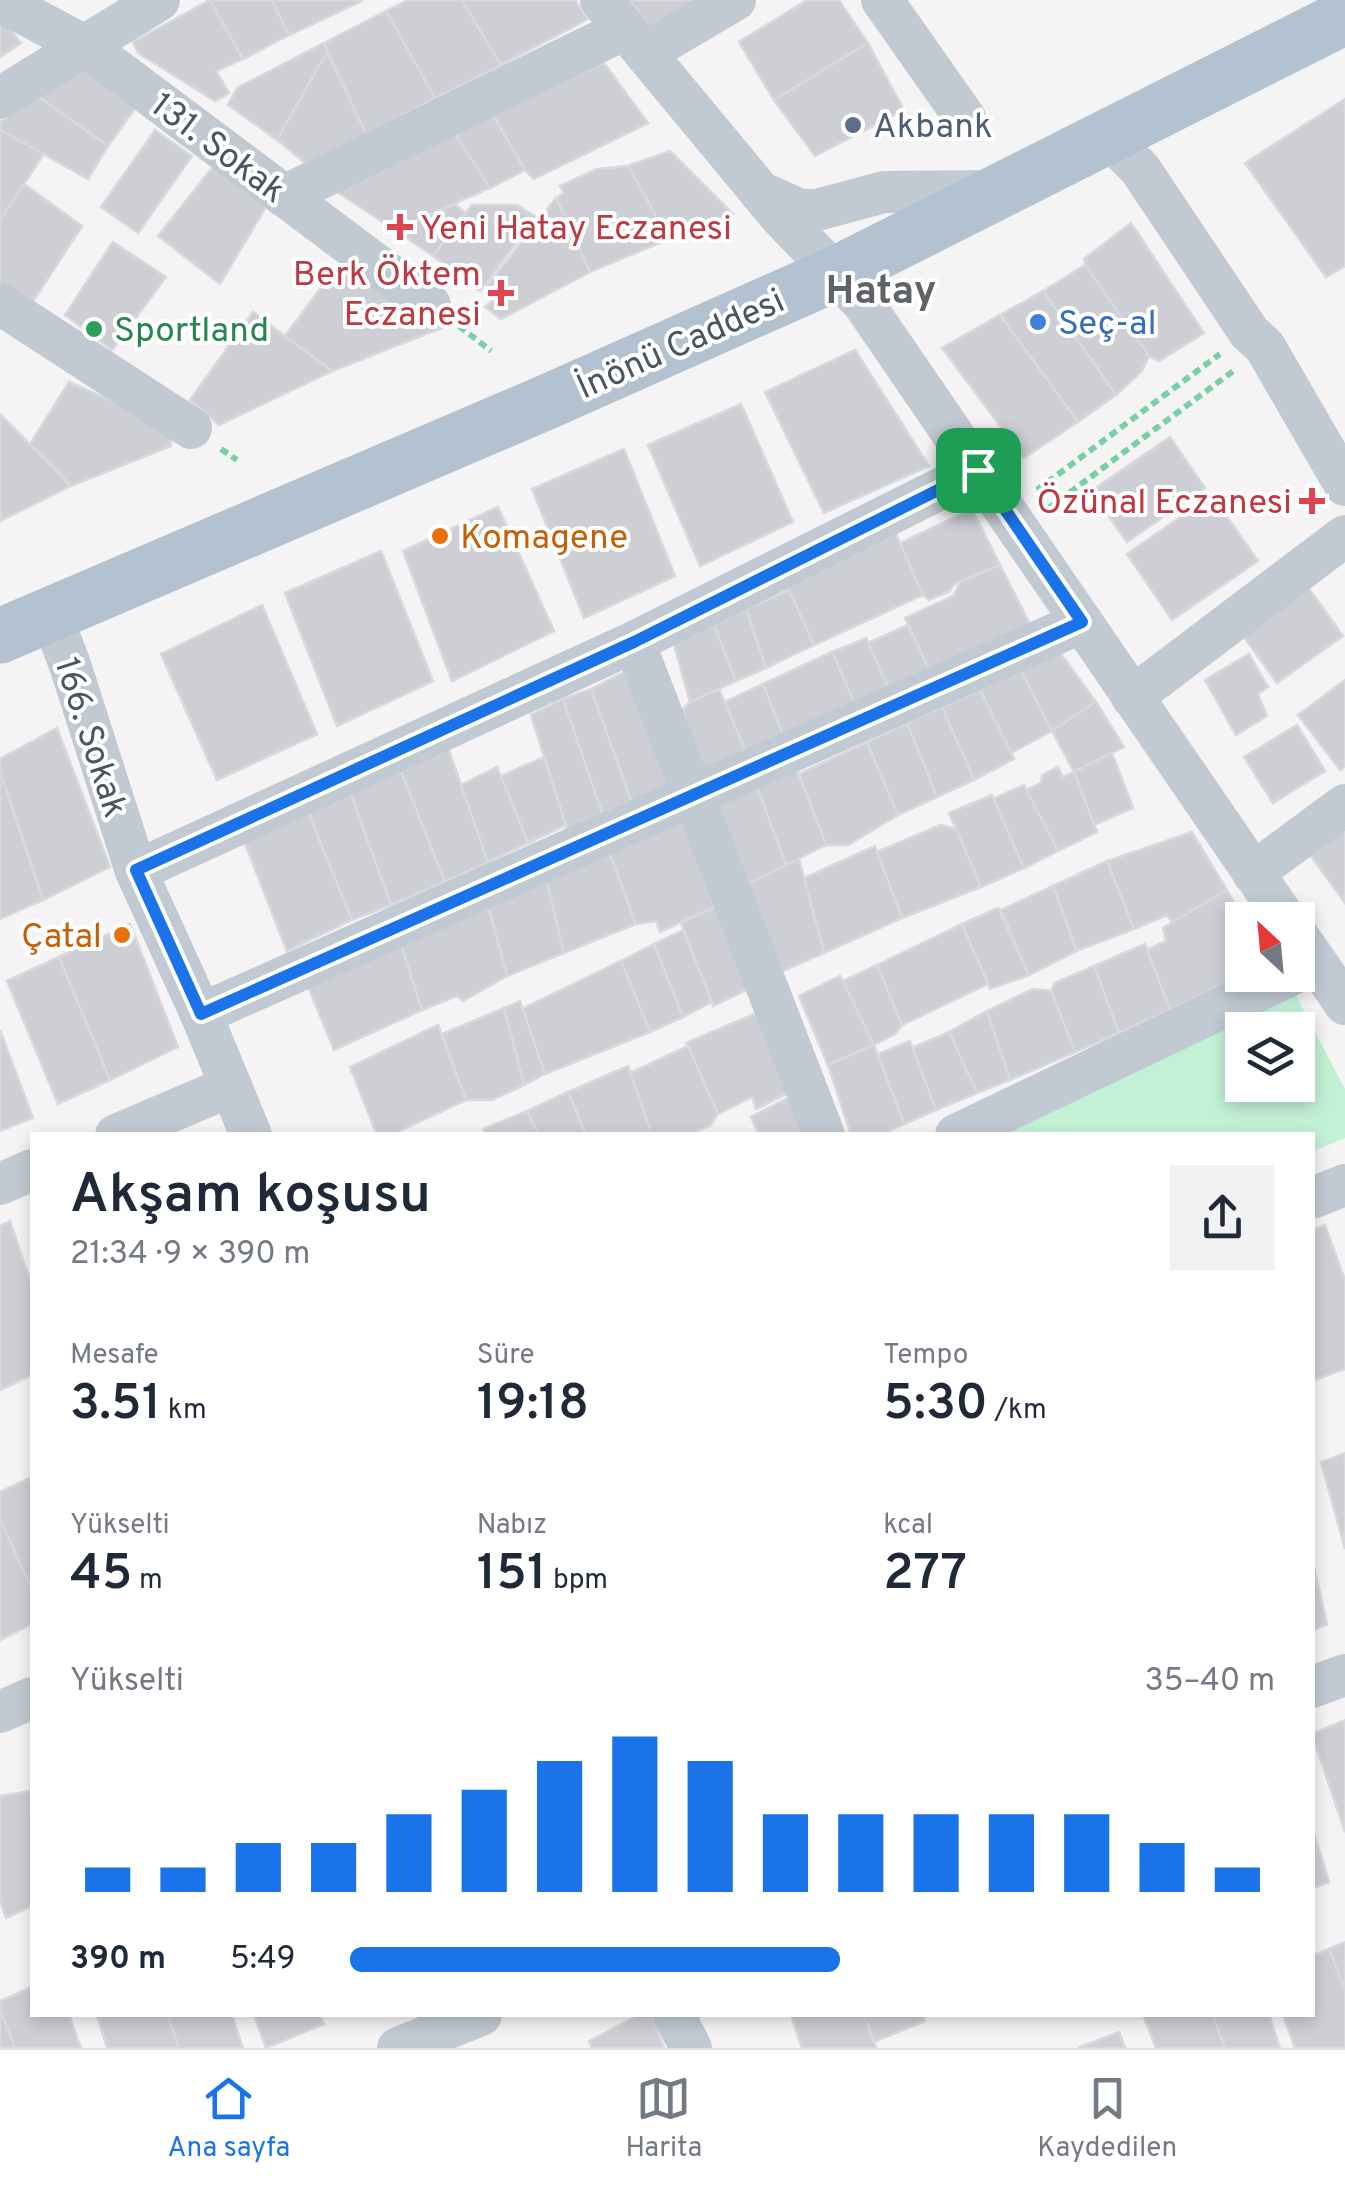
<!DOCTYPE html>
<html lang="tr">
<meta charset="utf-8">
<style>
body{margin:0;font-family:Overpass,sans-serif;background:#f2f2f3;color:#1f2937;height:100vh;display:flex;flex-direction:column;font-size:38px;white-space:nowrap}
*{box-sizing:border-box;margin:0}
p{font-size:32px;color:#747a83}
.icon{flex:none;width:55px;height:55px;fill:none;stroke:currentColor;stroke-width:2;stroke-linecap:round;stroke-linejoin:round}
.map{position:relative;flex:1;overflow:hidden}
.details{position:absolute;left:30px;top:1132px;width:1285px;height:885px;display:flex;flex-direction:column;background:#fff;border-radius:0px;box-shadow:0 5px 15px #0003}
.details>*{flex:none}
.needle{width:65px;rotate:334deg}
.controls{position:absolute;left:1225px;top:902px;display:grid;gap:20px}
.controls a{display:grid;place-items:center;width:90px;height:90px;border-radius:0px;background:#fff;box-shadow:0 5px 15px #0003;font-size:50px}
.pin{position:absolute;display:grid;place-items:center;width:85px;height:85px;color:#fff;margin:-42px;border-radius:20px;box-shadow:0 5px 15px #0006}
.round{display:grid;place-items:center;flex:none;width:105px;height:105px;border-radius:0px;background:#f2f2f3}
.overview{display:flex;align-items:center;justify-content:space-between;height:170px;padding:0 40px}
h1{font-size:55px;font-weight:600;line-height:75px}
.stats{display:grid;grid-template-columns:repeat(3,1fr);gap:15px;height:170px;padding:10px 40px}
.stats div{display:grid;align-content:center}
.stats b{font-size:50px;font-weight:600}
.stats small{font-size:28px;font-weight:400}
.stats p{font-size:28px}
.chart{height:280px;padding:20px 40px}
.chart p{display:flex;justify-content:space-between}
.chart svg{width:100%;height:180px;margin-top:10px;stroke:#1a73e8;stroke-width:6}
ul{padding:0 40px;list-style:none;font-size:32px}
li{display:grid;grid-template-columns:160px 120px 1fr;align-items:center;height:75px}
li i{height:25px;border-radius:12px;background:#1a73e8}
.dock{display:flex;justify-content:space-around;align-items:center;height:140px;border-top:2px solid #e0e1e3;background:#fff;font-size:28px;color:#747a83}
.dock a{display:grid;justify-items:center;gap:5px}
.dock .selected{color:#1a73e8}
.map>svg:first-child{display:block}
</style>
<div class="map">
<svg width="1345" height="2048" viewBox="0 0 1345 2048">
<rect width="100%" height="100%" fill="#f5f3f3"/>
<path fill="#c3f1d5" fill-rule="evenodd" d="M 1292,988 L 1345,1089 L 1345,1138 L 1313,1151 L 1312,1135 L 987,1135 ZM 1242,1030 L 1298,1030 L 1298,1085 L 1242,1085 Z"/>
<g fill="#cdcfd5" stroke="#d7d9de" stroke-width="2.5">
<path d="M 210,0 L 243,59 L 216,71 L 229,93 L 215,101 L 138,53 L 133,42 Z"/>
<path d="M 210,0 L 272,0 L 289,35 L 243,59 Z"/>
<path d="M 272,0 L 362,0 L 362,1 L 289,35 Z"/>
<path d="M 408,0 L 462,0 L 501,65 L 435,98 L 386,11 Z"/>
<path d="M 462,0 L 575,0 L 588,19 L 501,65 Z"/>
<path d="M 629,0 L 698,0 L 651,29 Z"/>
<path d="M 807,0 L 839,0 L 868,43 L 774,100 L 739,42 Z"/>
<path d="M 386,11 L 435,98 L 366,134 L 324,43 Z"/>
<path d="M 0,17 L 21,43 L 0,57 Z"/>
<path d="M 324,43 L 327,52 L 277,140 L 228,105 L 237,88 Z"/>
<path d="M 868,43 L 904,110 L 815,156 L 774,100 Z"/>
<path d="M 327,52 L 366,134 L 308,165 L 277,140 Z"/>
<path d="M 604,63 L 648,123 L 534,179 L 525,170 L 492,114 Z"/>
<path d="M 86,65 L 139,103 L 108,146 L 39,97 Z"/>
<path d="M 39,97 L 108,146 L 88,179 L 0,130 L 0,122 Z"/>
<path d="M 1345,99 L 1345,266 L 1326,277 L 1245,163 Z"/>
<path d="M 492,114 L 525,170 L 490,188 L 453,131 Z"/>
<path d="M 0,130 L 44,154 L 0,220 Z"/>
<path d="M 155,130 L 192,156 L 138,233 L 101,207 Z"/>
<path d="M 453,131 L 490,188 L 395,230 L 331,188 Z"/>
<path d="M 670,151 L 733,214 L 669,239 L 628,166 Z"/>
<path d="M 216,163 L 270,200 L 220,284 L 158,236 Z"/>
<path d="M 628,166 L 669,239 L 590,272 L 556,198 L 564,193 L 560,186 L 597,169 Z"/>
<path d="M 24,184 L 82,226 L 27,311 L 0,289 L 0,220 Z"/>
<path d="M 556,198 L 590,272 L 501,319 L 485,307 L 494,299 L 487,286 Z"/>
<path d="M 455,204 L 465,213 L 433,256 L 395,230 Z"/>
<path d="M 472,205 L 517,205 L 536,217 L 480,291 L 433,256 Z"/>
<path d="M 1131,223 L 1204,333 L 1159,361 L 1149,356 L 1085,265 L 1084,259 Z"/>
<path d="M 113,242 L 166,277 L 112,350 L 65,315 Z"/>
<path d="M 342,260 L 447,326 L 332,371 L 285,336 Z"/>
<path d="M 1085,265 L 1149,356 L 1142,371 L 1116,395 L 1043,291 Z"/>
<path d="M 1043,291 L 1116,395 L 1078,422 L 1000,315 Z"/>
<path d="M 253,312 L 332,371 L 219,425 L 190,400 Z"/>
<path d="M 1000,315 L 1078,422 L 1024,458 L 942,348 Z"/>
<path d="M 855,350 L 929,466 L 824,513 L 765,392 Z"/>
<path d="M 69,382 L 170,427 L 171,446 L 71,486 L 30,444 Z"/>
<path d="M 741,404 L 793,522 L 700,566 L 648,445 Z"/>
<path d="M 0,414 L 71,486 L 0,521 Z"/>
<path d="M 1170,437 L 1205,488 L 1127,542 L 1091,491 Z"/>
<path d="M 624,449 L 675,576 L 584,618 L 532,489 Z"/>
<path d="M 1212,495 L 1258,561 L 1172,620 L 1127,554 Z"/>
<path d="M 498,507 L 554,631 L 452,681 L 403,551 Z"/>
<path d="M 972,509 L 1000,565 L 954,584 L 950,591 L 929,600 L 923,595 L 900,543 Z"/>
<path d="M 896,534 L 923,595 L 814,645 L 786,585 Z"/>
<path d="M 381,551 L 433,681 L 337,726 L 285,593 Z"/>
<path d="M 1000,565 L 1034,632 L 934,680 L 905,618 L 953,596 L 960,582 Z"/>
<path d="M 1305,583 L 1343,636 L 1277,683 L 1239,630 Z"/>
<path d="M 789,590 L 814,645 L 766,668 L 746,609 Z"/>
<path d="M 262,605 L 317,734 L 217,780 L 161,654 Z"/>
<path d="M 746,609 L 766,668 L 736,681 L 714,625 Z"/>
<path d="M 711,618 L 736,681 L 690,702 L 672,638 Z"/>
<path d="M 908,625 L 932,676 L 891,694 L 868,643 Z"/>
<path d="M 866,638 L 889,690 L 856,707 L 832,652 Z"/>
<path d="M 1056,647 L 1096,702 L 1052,731 L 1020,668 Z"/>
<path d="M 832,652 L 856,707 L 785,740 L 763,684 Z"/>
<path d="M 1249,654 L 1268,687 L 1258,694 L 1267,716 L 1236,735 L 1205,680 Z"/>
<path d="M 632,668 L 677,788 L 634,808 L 591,689 Z"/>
<path d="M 1020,668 L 1052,731 L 1011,753 L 980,690 Z"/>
<path d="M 1345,680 L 1345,766 L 1340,770 L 1298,715 Z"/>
<path d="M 763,684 L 785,740 L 748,757 L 724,702 Z"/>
<path d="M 591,689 L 631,801 L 602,813 L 563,699 Z"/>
<path d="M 719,689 L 748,757 L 701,779 L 683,709 L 690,702 Z"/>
<path d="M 980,690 L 1014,759 L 974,780 L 942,707 Z"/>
<path d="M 563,699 L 602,813 L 567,830 L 531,715 Z"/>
<path d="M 1096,702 L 1124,747 L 1074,772 L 1052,731 Z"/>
<path d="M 942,707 L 974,780 L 937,797 L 907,723 Z"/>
<path d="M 907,723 L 937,797 L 898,815 L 867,742 Z"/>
<path d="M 1297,725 L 1325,771 L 1273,803 L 1244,757 Z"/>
<path d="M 57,728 L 110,867 L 43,900 L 0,771 L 0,759 Z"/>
<path d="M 446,742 L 488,862 L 445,882 L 399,766 Z"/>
<path d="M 867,742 L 898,815 L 848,845 L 826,845 L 799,774 Z"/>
<path d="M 1112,753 L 1133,808 L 1094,825 L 1074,772 Z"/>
<path d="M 544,757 L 566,825 L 528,843 L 501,776 Z"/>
<path d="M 399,766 L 445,882 L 391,905 L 349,789 Z"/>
<path d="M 497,767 L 528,843 L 488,862 L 461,785 Z"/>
<path d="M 796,767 L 826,845 L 786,865 L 757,787 Z"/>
<path d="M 1058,767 L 1063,777 L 1074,772 L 1097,832 L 1058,851 L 1026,790 L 1041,783 L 1042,775 Z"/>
<path d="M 0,771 L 43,900 L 0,919 Z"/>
<path d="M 1024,785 L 1058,851 L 1024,868 L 993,799 Z"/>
<path d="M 757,787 L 786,865 L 747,884 L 716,807 Z"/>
<path d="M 349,789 L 391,905 L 352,920 L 307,809 Z"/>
<path d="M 992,795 L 1024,868 L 981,887 L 949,813 Z"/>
<path d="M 303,800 L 352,920 L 287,951 L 240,831 Z"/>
<path d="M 683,821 L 714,907 L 660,932 L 656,921 L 636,924 L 609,852 Z"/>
<path d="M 1345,821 L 1345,903 L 1306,849 Z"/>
<path d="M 940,825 L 956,829 L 981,887 L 902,918 L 877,852 Z"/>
<path d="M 1192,832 L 1227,890 L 1172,922 L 1167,915 L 1134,929 L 1107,861 Z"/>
<path d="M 875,846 L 902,918 L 824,953 L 804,878 Z"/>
<path d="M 609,852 L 636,924 L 564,953 L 546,879 Z"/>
<path d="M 799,859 L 824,953 L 778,973 L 747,884 Z"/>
<path d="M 1107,861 L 1134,929 L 1077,951 L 1053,886 Z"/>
<path d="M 546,879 L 564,953 L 507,976 L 489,908 Z"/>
<path d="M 1053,886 L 1077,951 L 1029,975 L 1001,910 Z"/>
<path d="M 1227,890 L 1244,920 L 1242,975 L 1170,1010 L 1147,950 L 1166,941 L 1163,928 Z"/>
<path d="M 486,899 L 507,976 L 463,1001 L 457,996 L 422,1010 L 399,938 Z"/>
<path d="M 722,904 L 748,989 L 713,1006 L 681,923 Z"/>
<path d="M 998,908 L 1029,975 L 990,989 L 962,924 Z"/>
<path d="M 130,924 L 178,1047 L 110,1080 L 59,957 Z"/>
<path d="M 962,924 L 988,984 L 902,1025 L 877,965 Z"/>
<path d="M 683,930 L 712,1002 L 683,1017 L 654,944 Z"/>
<path d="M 397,933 L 422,1010 L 334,1050 L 305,979 Z"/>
<path d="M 654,944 L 683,1017 L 650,1032 L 621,961 Z"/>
<path d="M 1145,944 L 1170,1010 L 1119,1033 L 1094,966 Z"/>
<path d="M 59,957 L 110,1080 L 58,1104 L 7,981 Z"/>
<path d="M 621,961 L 650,1032 L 545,1074 L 522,1009 Z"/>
<path d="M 877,965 L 902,1025 L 895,1034 L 874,1045 L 843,981 Z"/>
<path d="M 1094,966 L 1119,1033 L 1075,1052 L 1051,991 L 1055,983 Z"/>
<path d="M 840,976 L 874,1045 L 828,1065 L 799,996 Z"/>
<path d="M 1033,989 L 1051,991 L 1075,1052 L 1010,1080 L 987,1011 Z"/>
<path d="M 520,1001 L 545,1074 L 524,1085 L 504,1008 Z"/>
<path d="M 504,1008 L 524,1085 L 492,1100 L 466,1100 L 442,1034 Z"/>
<path d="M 766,1009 L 794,1090 L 756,1109 L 752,1097 L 718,1114 L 686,1043 Z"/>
<path d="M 987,1011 L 1010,1080 L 977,1093 L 949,1032 Z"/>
<path d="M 438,1025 L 466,1100 L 391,1135 L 377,1135 L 350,1067 Z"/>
<path d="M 0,1030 L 33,1118 L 0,1131 Z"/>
<path d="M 949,1032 L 977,1093 L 936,1110 L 912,1048 Z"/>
<path d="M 910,1041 L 936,1110 L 904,1124 L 878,1054 Z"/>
<path d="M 874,1045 L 904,1124 L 880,1135 L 851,1135 L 828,1065 Z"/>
<path d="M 688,1046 L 718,1114 L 710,1126 L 687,1135 L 652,1135 L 630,1073 Z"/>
<path d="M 628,1066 L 652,1135 L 586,1135 L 568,1092 Z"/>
<path d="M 803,1090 L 817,1135 L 759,1135 L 751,1117 Z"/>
<path d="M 568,1092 L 586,1135 L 539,1135 L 527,1111 Z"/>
<path d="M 527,1111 L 539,1135 L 485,1135 L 483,1129 Z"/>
<path d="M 10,1221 L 32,1286 L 32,1375 L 0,1390 L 0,1226 Z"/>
<path d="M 1325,1225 L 1345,1280 L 1345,1369 L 1312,1381 L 1312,1230 Z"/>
<path d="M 1345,1453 L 1345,1549 L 1321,1462 Z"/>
<path d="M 32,1477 L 32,1590 L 0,1519 L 0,1492 Z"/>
<path d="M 0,1519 L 32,1590 L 32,1624 L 0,1640 Z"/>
<path d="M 1312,1559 L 1327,1624 L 1312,1631 Z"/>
<path d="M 1345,1720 L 1345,1832 L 1312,1734 Z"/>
<path d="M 31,1791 L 32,1906 L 6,1918 L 0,1900 L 0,1796 Z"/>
<path d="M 1312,1827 L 1329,1882 L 1312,1889 Z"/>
<path d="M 1345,1942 L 1345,1990 L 1329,1949 Z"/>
<path d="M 1329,1949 L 1345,1990 L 1345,2048 L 1295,2048 L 1283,2015 L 1312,2015 L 1312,1956 Z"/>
<path d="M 32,1987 L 32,2015 L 69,2015 L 81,2048 L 15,2048 L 0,2010 L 0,2001 Z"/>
<path d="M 0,2010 L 15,2048 L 0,2048 Z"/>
<path d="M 97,2015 L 168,2015 L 179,2048 L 107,2048 Z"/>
<path d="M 168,2015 L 232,2015 L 243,2048 L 179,2048 Z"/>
<path d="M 254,2015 L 320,2015 L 324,2024 L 266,2048 Z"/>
<path d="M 639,2015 L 652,2015 L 664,2048 L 592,2048 L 589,2041 Z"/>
<path d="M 791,2015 L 864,2015 L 876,2048 L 802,2048 Z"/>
<path d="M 864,2015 L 923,2015 L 925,2021 L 874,2042 Z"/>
<path d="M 1143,2015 L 1213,2015 L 1225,2048 L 1156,2048 Z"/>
<path d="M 1213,2015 L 1269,2015 L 1280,2048 L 1225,2048 Z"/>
<path d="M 1119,2032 L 1125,2048 L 1078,2048 Z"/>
</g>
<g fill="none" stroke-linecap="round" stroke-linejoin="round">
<g stroke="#7ad0a6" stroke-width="6" stroke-dasharray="8 5" stroke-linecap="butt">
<path d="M 459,326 L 491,351"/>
<path d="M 221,449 L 237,460"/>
<path d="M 1037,490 L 1220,354"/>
<path d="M 1049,508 L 1236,369"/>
</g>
<g stroke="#c1cad2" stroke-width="42">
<path d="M 601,0 L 781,217 L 863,303 L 1286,920"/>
<path d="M 882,0 L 965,118"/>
<path d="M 0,1 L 85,46 L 430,305"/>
<path d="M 645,53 L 735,0"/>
<path d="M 0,98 L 159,0"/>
<path d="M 1108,137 L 1140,169 L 1249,332 L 1265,347 L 1345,485"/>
<path d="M 760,192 L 800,210 L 817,210 L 884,192 L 993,191"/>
<path d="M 284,196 L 625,29"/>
<path d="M 0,304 L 191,428"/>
<path d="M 51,615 L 70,665 L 136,871 L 201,1014 L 251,1135"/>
<path d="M 634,642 L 824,1135"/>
<path d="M 1132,697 L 1345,536"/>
<path d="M 136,871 L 634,642 L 978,470"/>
<path d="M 1253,873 L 1345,805"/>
<path d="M 1298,936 L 1345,1004"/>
<path d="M 201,1014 L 1082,622"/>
<path d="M 116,1135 L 231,1086"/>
<path d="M 956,1135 L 1291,975"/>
<path d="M 0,1184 L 32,1170"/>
<path d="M 1312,1198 L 1345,1185"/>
<path d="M 1312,1687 L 1345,1675"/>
<path d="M 0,1712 L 32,1698"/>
<path d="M 674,2015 L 691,2048"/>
<path d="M 398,2048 L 481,2015"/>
</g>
<path stroke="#b3c2d1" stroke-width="55" d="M 0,636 L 549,401 L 837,273 L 1345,17"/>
</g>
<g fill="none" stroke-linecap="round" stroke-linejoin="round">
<g stroke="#fff" stroke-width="20">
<path id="route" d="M 978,470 L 1082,622 L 201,1014 L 136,870 L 634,642 Z"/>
</g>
<use href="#route" stroke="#1a73e8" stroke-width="12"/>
</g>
<circle fill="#5c6f8a" stroke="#fff" stroke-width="4" cx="853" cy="125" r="10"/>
<g fill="#e0444e" stroke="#fff" stroke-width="4">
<path d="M395 212h10v10h10v10h-10v10h-10v-10h-10v-10h10z"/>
<path d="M496 278h10v10h10v10h-10v10h-10v-10h-10v-10h10z"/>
<path d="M1307 486h10v10h10v10h-10v10h-10v-10h-10v-10h10z"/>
</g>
<circle fill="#3f7fe0" stroke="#fff" stroke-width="4" cx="1038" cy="322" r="10"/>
<circle fill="#2e9e5b" stroke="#fff" stroke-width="4" cx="94" cy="329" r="10"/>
<g fill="#e8710a" stroke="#fff" stroke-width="4">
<circle cx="440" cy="536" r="10"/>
<circle cx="122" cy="935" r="10"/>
</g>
<g text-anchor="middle" stroke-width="8" stroke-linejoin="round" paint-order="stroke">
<g font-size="35" fill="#4e5e75" stroke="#fff" text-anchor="start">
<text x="873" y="137">Akbank</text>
</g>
<g font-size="35" fill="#4a5661" stroke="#fff">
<text transform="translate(219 147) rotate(37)" y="12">131. Sokak</text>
<text transform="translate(680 343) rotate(-24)" y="12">İnönü Caddesi</text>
<text transform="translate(92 737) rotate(72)" y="12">166. Sokak</text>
</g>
<g font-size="35" fill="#be3a42" stroke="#fff" text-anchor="end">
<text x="420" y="239" text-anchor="start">Yeni Hatay Eczanesi</text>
<text x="481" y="285">Berk Öktem<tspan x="481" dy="40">Eczanesi</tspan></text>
<text x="1292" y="513">Özünal Eczanesi</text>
</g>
<g font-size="35" fill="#366cbe" stroke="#fff" text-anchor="start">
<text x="1058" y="334">Seç-al</text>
</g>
<g font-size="35" fill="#27864d" stroke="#fff" text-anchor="start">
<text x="114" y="341">Sportland</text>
</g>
<g font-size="35" fill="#c56008" stroke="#fff" text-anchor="start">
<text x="460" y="548">Komagene</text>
<text x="102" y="947" text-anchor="end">Çatal</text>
</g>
<g font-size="40" font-weight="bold" fill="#5f6368" stroke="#fff">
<text x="881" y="303">Hatay</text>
</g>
</g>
</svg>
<div class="controls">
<a><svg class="needle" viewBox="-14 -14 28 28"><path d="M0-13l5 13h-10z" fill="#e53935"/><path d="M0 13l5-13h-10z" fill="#747a83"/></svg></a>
<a><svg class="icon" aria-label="layers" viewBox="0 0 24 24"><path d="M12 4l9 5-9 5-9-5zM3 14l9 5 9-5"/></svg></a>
</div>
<div class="pin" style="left:978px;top:470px;background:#1e9e55"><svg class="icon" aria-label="arrive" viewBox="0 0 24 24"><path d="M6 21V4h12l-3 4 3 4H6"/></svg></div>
<section class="details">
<div class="overview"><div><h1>Akşam koşusu</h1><p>21:34 · 9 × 390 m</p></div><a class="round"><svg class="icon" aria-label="share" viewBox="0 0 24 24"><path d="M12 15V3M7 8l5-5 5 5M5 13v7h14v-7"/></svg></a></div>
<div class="stats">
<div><p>Mesafe</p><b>3.51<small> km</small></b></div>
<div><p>Süre</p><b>19:18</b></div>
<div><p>Tempo</p><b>5:30<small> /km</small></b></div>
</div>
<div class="stats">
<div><p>Yükselti</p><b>45<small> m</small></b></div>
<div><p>Nabız</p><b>151<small> bpm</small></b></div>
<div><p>kcal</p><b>277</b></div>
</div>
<div class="chart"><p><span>Yükselti</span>35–40 m</p>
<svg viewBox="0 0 160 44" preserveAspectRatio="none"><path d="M5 44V38M15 44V38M25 44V32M35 44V32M45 44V25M55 44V19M65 44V12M75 44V6M85 44V12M95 44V25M105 44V25M115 44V25M125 44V25M135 44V25M145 44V32M155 44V38"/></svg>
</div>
<ul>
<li><b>390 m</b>5:49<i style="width:53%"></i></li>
</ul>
</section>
</div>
<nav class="dock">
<a class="selected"><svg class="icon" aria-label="home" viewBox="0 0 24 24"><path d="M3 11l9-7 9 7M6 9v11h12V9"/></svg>Ana sayfa</a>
<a><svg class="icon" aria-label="map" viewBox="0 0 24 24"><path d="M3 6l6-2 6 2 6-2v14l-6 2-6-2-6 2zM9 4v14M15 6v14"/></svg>Harita</a>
<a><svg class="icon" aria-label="saved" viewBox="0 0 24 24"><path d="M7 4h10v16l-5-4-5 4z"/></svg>Kaydedilen</a>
</nav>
